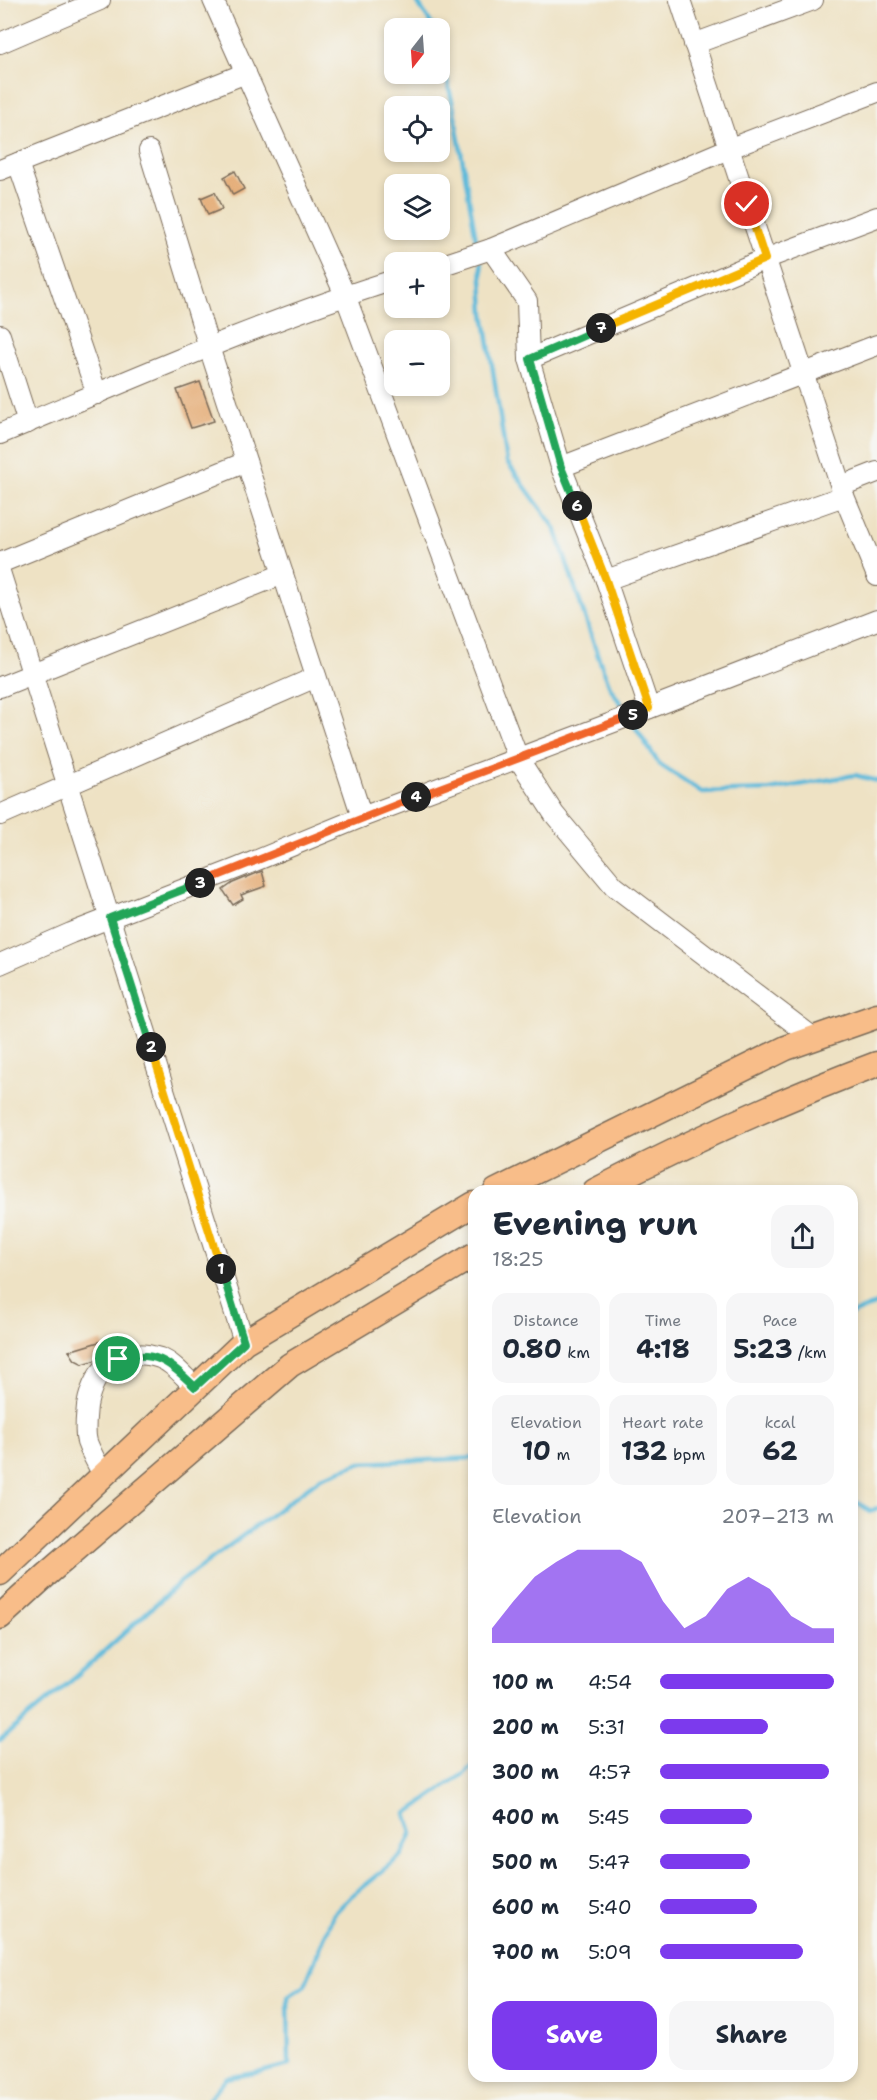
<!DOCTYPE html>
<meta charset="utf-8">
<style>
body{margin:0;font-family:"Shantell Sans",sans-serif;background:#f6f6f7;color:#1f2937;height:100vh;display:flex;flex-direction:column;font-size:22px;white-space:nowrap}
*{box-sizing:border-box;margin:0}
p{font-size:20px;color:#747a83}
.icon{flex:none;width:33px;height:33px;fill:none;stroke:currentColor;stroke-width:2;stroke-linecap:round;stroke-linejoin:round}
.map{position:relative;flex:1;overflow:hidden}
.details{position:absolute;left:468px;top:1185px;width:390px;height:897px;display:flex;flex-direction:column;background:#fff;border-radius:18px;box-shadow:0 3px 9px #0003}
.details>*{flex:none}
.needle{width:39px;rotate:197deg}
.fabs{position:absolute;left:384px;top:18px;display:grid;gap:12px}
.fabs a{display:grid;place-items:center;width:66px;height:66px;border-radius:12px;background:#fff;box-shadow:0 3px 9px #0003;font-size:30px}
.pin{position:absolute;display:grid;place-items:center;width:51px;height:51px;color:#fff;margin:-26px;border:3px solid #fff;border-radius:50%;box-shadow:0 2px 6px #0007}
.km{position:absolute;width:30px;height:30px;margin:-15px;border-radius:50%;background:#222;color:#fff;font-size:16px;line-height:30px;text-align:center}
.round{display:grid;place-items:center;flex:none;width:63px;height:63px;border-radius:18px;background:#f6f6f7}
.head{display:flex;align-items:center;justify-content:space-between;height:102px;padding:0 24px}
h1{font-size:33px;font-weight:700;line-height:45px}
.metrics{display:grid;grid-template-columns:repeat(3,1fr);gap:9px;height:102px;padding:6px 24px}
.metrics div{display:grid;align-content:center;border-radius:15px;background:#f6f6f7;text-align:center}
.metrics b{font-size:26px;font-weight:700}
.metrics small{font-size:16px;font-weight:400}
.metrics p{font-size:16px}
.chart{height:168px;padding:12px 24px}
.chart p{display:flex;justify-content:space-between}
.chart svg{width:100%;height:108px;margin-top:6px;fill:#7c3aed;opacity:.7}
.primary-button{display:flex;gap:12px;margin-top:auto;padding:12px 24px}
.primary-button a{flex:1;height:69px;border-radius:18px;background:#7c3aed;color:#fff;font-size:24px;font-weight:700;line-height:69px;text-align:center}
.primary-button a+a{background:#f6f6f7;color:#1f2937}
ul{padding:0 24px;list-style:none;font-size:20px}
li{display:grid;grid-template-columns:96px 72px 1fr;align-items:center;height:45px}
li i{height:15px;border-radius:8px;background:#7c3aed}
.map>svg:first-child{display:block}
</style>
<div class="map">
<svg width="877" height="2100" viewBox="0 0 877 2100">
<rect width="100%" height="100%" fill="#f6f6f2"/>
<filter id="ink" filterUnits="userSpaceOnUse"><feTurbulence type="fractalNoise" baseFrequency=".0167" numOctaves="2"/><feDisplacementMap in="SourceGraphic" scale="12" xChannelSelector="R" yChannelSelector="G"/><feConvolveMatrix kernelMatrix="1 2 1 2 8 2 1 2 1" color-interpolation-filters="sRGB"/></filter>
<filter id="wash" filterUnits="userSpaceOnUse"><feTurbulence type="fractalNoise" baseFrequency=".008" numOctaves="4" result="noise"/><feDisplacementMap in="SourceGraphic" scale="24" xChannelSelector="R" yChannelSelector="G"/><feGaussianBlur stdDeviation="1.35" result="paint"/><feColorMatrix in="noise" values="0 0 0 0 0 0 0 0 0 0 0 0 0 0 0 0 0 1.4 0 .05"/><feComposite in="paint" operator="in"/></filter>
<g filter="url(#wash)">
<rect width="100%" height="100%" fill="#eee2c4"/>
<g fill="none" stroke-linecap="round" stroke-linejoin="round">
<g stroke="#5bb9da" stroke-width="4.5">
<path d="M 416,0 L 434,28"/>
<path d="M 440,50 L 453,105 L 476,239"/>
<path d="M 481,263 L 484,313 L 507,462 L 555,528 L 599,659 L 610,687 L 626,712"/>
<path d="M 632,722 L 659,764 L 702,792 L 770,790 L 855,775 L 877,781"/>
<path d="M 852,1314 L 877,1304"/>
<path d="M 852,1500 L 871,1511 L 877,1508"/>
<path d="M 0,1740 L 77,1676 L 179,1583 L 322,1477 L 360,1463 L 474,1458"/>
<path d="M 208,2100 L 226,2078 L 261,2072 L 289,2065 L 288,1997 L 305,1985 L 333,1915 L 351,1896 L 402,1855 L 412,1832 L 406,1814 L 465,1773 L 474,1764"/>
</g>
</g>
<g id="blocks">
<g fill="#e5ae79">
<path d="M 235,171 L 244,189 L 233,195 L 224,177 Z"/>
<path d="M 215,192 L 222,209 L 208,215 L 201,198 Z"/>
<path d="M 200,382 L 214,421 L 191,428 L 177,390 Z"/>
<path d="M 262,871 L 266,886 L 241,895 L 243,899 L 233,905 L 223,890 L 233,883 Z"/>
<path d="M 102,1341 L 106,1352 L 96,1360 L 83,1364 L 75,1360 L 69,1351 Z"/>
</g>
</g>
</g>
<g filter="url(#ink)">
<use href="#blocks" fill-opacity="0" stroke="#7a6a58" stroke-width="1.5"/>
<g fill="none" stroke-linecap="round" stroke-linejoin="round">
<g stroke="#7a6a58" stroke-width="22">
<g id="minor">
<path d="M 213,0 L 345,295 L 518,758 L 554,814 L 614,886 L 815,1039"/>
<path d="M 680,0 L 844,496 L 877,576"/>
<path d="M 0,43 L 100,0"/>
<path d="M 694,44 L 813,0"/>
<path d="M 149,151 L 209,347 L 362,817"/>
<path d="M 18,163 L 97,394"/>
<path d="M 0,170 L 246,73"/>
<path d="M 491,249 L 527,301 L 529,359 L 561,467 L 606,580 L 649,708"/>
<path d="M 440,266 L 491,249 L 728,149 L 877,92"/>
<path d="M 0,335 L 28,423"/>
<path d="M 529,359 L 765,259 L 877,217"/>
<path d="M 0,434 C 130,380 260,322 394,280"/>
<path d="M 561,467 L 877,345"/>
<path d="M 841,486 L 877,472"/>
<path d="M 0,563 L 246,462"/>
<path d="M 0,572 L 244,1342"/>
<path d="M 606,580 L 844,496"/>
<path d="M 0,687 L 283,574"/>
<path d="M 0,815 L 316,677"/>
<path d="M 0,964 L 71,933 L 238,868 L 362,817 L 614,722 L 877,620"/>
<path d="M 103,1475 C 98,1465 91,1453 87,1442 C 84,1431 86,1417 87,1406 C 94,1367 120,1345 160,1358 C 174,1363 184,1377 195,1387"/>
</g>
</g>
<g stroke="#7a6a58" stroke-width="27">
<g id="major">
<path d="M 496,1191 L 786,1048 L 877,1016"/>
<path d="M 595,1191 C 687,1143 781,1100 877,1064"/>
<path d="M 0,1573 L 244,1342 L 474,1204"/>
<path d="M 0,1617 L 46,1575 L 290,1365 L 474,1255"/>
</g>
</g>
<use href="#minor" stroke="#fff" stroke-width="20"/>
<use href="#major" stroke="#f8bd89" stroke-width="24"/>
</g>
</g>
<g fill="none" stroke-linecap="round" stroke-linejoin="round" filter="url(#ink)">
<g stroke="#fff" stroke-width="12">
<path id="split-1" d="M 118,1359 C 155,1349 169,1362 195,1387 L 244,1342 L 221,1269"/>
</g>
<g stroke="#fff" stroke-width="12">
<path id="split-2" d="M 151,1047 L 221,1269"/>
</g>
<g stroke="#fff" stroke-width="12">
<path id="split-3" d="M 151,1047 L 110,918 L 200,883"/>
</g>
<g stroke="#fff" stroke-width="12">
<path id="split-4" d="M 200,883 L 416,797"/>
</g>
<g stroke="#fff" stroke-width="12">
<path id="split-5" d="M 416,797 L 633,715"/>
</g>
<g stroke="#fff" stroke-width="12">
<path id="split-6" d="M 577,506 L 606,580 L 649,708 L 633,715"/>
</g>
<g stroke="#fff" stroke-width="12">
<path id="split-7" d="M 577,506 L 561,467 L 530,359 L 601,328"/>
</g>
<g stroke="#fff" stroke-width="12">
<path id="split-8" d="M 601,328 L 765,259 L 747,204"/>
</g>
<use href="#split-1" stroke="#22a559" stroke-width="8"/>
<use href="#split-2" stroke="#f5b400" stroke-width="8"/>
<use href="#split-3" stroke="#22a559" stroke-width="8"/>
<use href="#split-4" stroke="#f0652b" stroke-width="8"/>
<use href="#split-5" stroke="#f0652b" stroke-width="8"/>
<use href="#split-6" stroke="#f5b400" stroke-width="8"/>
<use href="#split-7" stroke="#22a559" stroke-width="8"/>
<use href="#split-8" stroke="#f5b400" stroke-width="8"/>
</g>
</svg>
<div class="fabs">
<a><svg class="needle" viewBox="-14 -14 28 28"><path d="M0-13l5 13h-10z" fill="#e53935"/><path d="M0 13l5-13h-10z" fill="#747a83"/></svg></a>
<a><svg class="icon" aria-label="locate" viewBox="0 0 24 24"><circle cx="12" cy="12" r="6"/><path d="M12 2v4M12 18v4M2 12h4M18 12h4"/></svg></a>
<a><svg class="icon" aria-label="layers" viewBox="0 0 24 24"><path d="M12 4l9 5-9 5-9-5zM3 14l9 5 9-5"/></svg></a>
<a>+</a>
<a>−</a>
</div>
<div class="pin" style="left:118px;top:1359px;background:#1e9e55"><svg class="icon" aria-label="arrive" viewBox="0 0 24 24"><path d="M6 21V4h12l-3 4 3 4H6"/></svg></div>
<div class="pin" style="left:747px;top:204px;background:#d93025"><svg class="icon" aria-label="check" viewBox="0 0 24 24"><path d="M5 12l5 5 9-10"/></svg></div>
<b class="km" style="left:221px;top:1269px">1</b>
<b class="km" style="left:151px;top:1047px">2</b>
<b class="km" style="left:200px;top:883px">3</b>
<b class="km" style="left:416px;top:797px">4</b>
<b class="km" style="left:633px;top:715px">5</b>
<b class="km" style="left:577px;top:506px">6</b>
<b class="km" style="left:601px;top:328px">7</b>
<section class="details">
<div class="head"><div><h1>Evening run</h1><p>18:25</p></div><a class="round"><svg class="icon" aria-label="share" viewBox="0 0 24 24"><path d="M12 15V3M7 8l5-5 5 5M5 13v7h14v-7"/></svg></a></div>
<div class="metrics">
<div><p>Distance</p><b>0.80<small> km</small></b></div>
<div><p>Time</p><b>4:18</b></div>
<div><p>Pace</p><b>5:23<small> /km</small></b></div>
</div>
<div class="metrics">
<div><p>Elevation</p><b>10<small> m</small></b></div>
<div><p>Heart rate</p><b>132<small> bpm</small></b></div>
<div><p>kcal</p><b>62</b></div>
</div>
<div class="chart"><p><span>Elevation</span>207–213 m</p>
<svg viewBox="0 0 160 44" preserveAspectRatio="none"><path d="M0 44V38L10 27L20 17L30 11L40 6L50 6L60 6L70 11L80 27L90 38L100 33L110 22L120 17L130 22L140 33L150 38L160 38V44z"/></svg>
</div>
<ul>
<li><b>100 m</b>4:54<i style="width:100%"></i></li>
<li><b>200 m</b>5:31<i style="width:62%"></i></li>
<li><b>300 m</b>4:57<i style="width:97%"></i></li>
<li><b>400 m</b>5:45<i style="width:53%"></i></li>
<li><b>500 m</b>5:47<i style="width:52%"></i></li>
<li><b>600 m</b>5:40<i style="width:56%"></i></li>
<li><b>700 m</b>5:09<i style="width:82%"></i></li>
</ul>
<div class="primary-button"><a>Save</a><a>Share</a></div>
</section>
</div>
